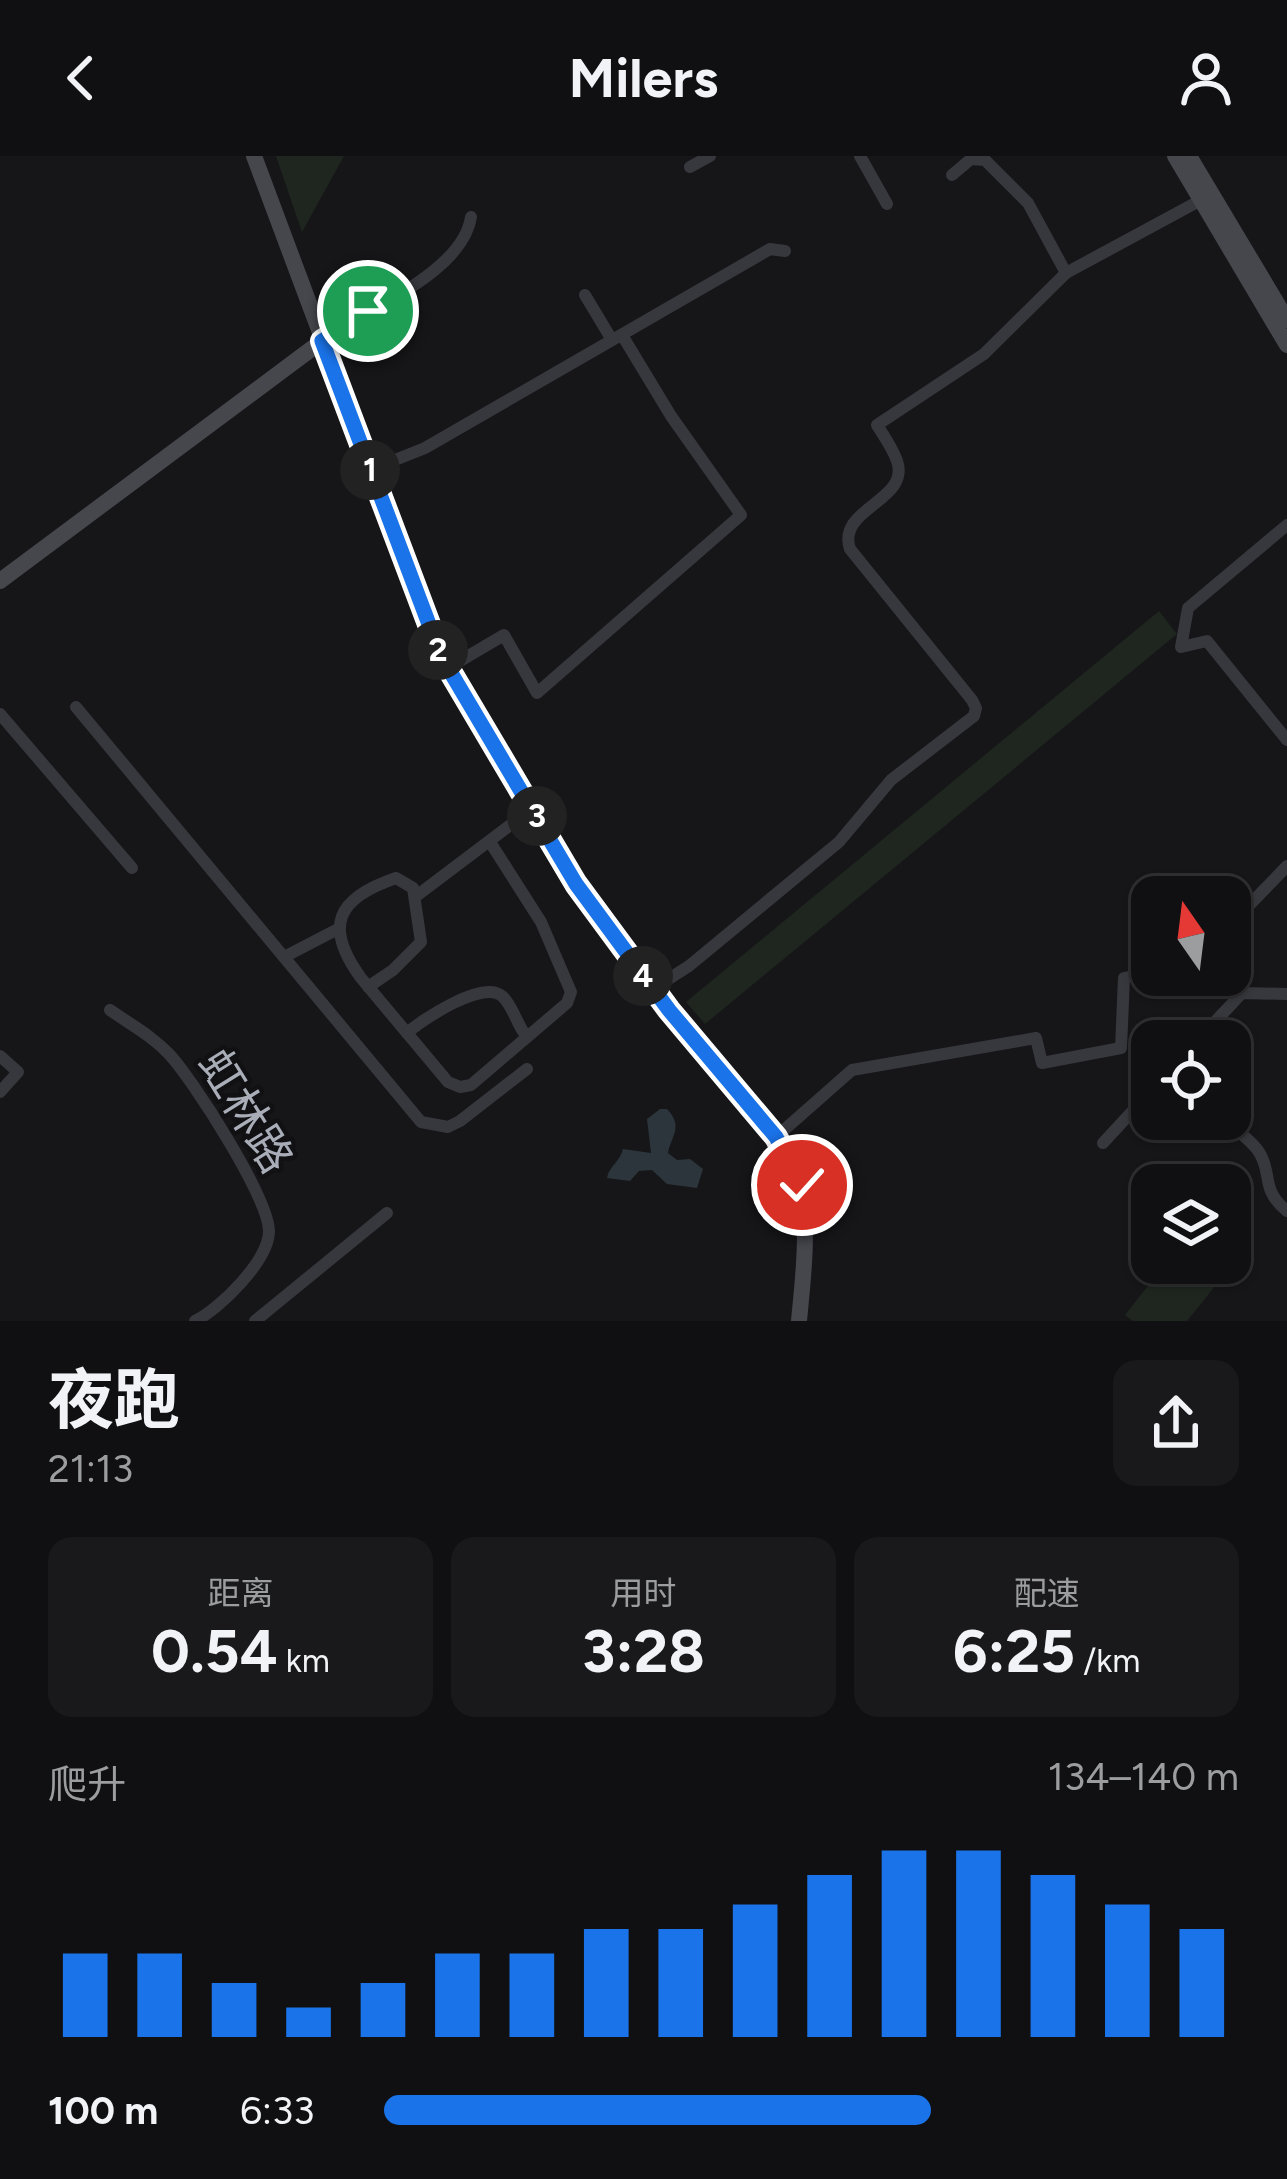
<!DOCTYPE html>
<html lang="zh">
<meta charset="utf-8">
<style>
body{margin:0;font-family:Figtree,"Noto Sans SC",sans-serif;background:#19191b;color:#f1f3f6;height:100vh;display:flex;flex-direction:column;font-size:45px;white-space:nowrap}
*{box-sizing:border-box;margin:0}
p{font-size:39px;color:#9c9d9f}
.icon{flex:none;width:66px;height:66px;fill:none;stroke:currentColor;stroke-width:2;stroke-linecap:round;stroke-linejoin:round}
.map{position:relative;height:1165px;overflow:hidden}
.panel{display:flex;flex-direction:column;background:#101012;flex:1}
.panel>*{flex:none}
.needle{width:78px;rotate:346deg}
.tools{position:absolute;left:1131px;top:720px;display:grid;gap:24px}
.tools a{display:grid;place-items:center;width:120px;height:120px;border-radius:24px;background:#101012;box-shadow:0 3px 9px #0004,0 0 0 3px #303032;font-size:60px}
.pin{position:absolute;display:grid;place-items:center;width:102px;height:102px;color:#fff;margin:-51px;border:6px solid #fff;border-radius:50%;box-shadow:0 3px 12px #0007}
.km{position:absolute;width:60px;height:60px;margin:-30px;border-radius:50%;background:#222;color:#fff;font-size:33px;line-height:60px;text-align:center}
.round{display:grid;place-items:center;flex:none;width:126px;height:126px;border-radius:24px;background:#19191b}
.head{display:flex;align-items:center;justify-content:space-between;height:204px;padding:0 48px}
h1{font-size:66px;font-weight:700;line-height:90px}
.figures{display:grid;grid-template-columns:repeat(3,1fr);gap:18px;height:204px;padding:12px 48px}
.figures div{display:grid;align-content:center;border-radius:24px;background:#19191b;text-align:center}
.figures b{font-size:60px;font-weight:700}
.figures small{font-size:33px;font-weight:400}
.figures p{font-size:33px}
.chart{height:336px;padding:24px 48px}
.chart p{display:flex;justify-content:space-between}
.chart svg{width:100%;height:216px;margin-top:12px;stroke:#1a73e8;stroke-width:6}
ul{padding:0 48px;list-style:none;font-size:39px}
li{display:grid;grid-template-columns:192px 144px 1fr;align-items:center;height:90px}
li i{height:30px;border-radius:15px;background:#1a73e8}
header{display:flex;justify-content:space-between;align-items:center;height:156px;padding:0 48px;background:#101012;font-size:54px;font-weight:700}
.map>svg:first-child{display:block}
</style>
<header><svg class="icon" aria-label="back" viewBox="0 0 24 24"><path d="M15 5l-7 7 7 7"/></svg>Milers<svg class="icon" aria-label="person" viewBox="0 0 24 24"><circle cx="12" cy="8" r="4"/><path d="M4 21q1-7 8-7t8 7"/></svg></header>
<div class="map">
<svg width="1287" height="1165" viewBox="0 0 1287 1165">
<rect width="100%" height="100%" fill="#161618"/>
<g fill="#1e261f">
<path d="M 276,0 L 344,0 L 302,76 Z"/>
<path d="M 1159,455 L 1177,478 L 705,868 L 686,846 Z"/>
<path d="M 1166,1107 L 1209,1107 L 1224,1119 L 1187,1165 L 1133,1165 L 1125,1159 Z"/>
</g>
<path fill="#2c353c" d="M 660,953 L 667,953 C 684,971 671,980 668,997 L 677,1004 L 690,1003 L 703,1013 L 697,1032 L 667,1028 L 652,1014 L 639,1015 L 630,1025 L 607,1022 C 609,1010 620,1006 623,993 L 651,997 L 647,963 Z"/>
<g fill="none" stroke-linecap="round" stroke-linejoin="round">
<g stroke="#37383d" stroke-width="12">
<path d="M 860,0 L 887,48"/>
<path d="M 690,11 L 710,0"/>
<path d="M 952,19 L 971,3 L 985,4 L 1028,47 L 1066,117"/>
<path d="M 585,139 L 612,184"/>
<path d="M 322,185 C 365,155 463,116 471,61"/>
<path d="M 370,314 L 425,292 L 770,93 L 785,95"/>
<path d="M 1287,369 L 1188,452 L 1181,491 L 1207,485 L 1287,584"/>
<path d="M 448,512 L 504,479 L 537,537 L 741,359 L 671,260 L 622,179"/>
<path d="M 76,551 L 421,966 L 448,971 L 460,965 L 527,913"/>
<path d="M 0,558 L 132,712"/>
<path d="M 415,741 L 533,652"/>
<path d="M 1230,769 L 1287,710"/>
<path d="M 284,801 L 338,773"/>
<path d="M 368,831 L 393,814 L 421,786 L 413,732 L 396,722 C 337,742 323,770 361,822 L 448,926 L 460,931 L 471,929 L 567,847 L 571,836 L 541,766 L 490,686"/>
<path d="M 653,833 L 689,810 L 839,686 L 891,624 L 974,560 L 976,552 L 972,544 L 850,393 C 836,352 911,345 897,305 C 893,293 884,280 877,269 L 984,198 L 1066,117 L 1201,44"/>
<path d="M 110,854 C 131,869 151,879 169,898 C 194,925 268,1041 269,1075 C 269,1104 220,1153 195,1165"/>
<path d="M 407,877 C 422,864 483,823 502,840 C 513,849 517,870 527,881"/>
<path d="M 1197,885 L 1242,837 L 1287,838"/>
<path d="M 0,900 L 18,916 L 0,936"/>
<path d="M 1223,963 C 1234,973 1251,983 1259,996 C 1273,1018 1260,1033 1287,1055"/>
<path d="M 776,981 L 852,914 L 1036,882 L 1042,907 L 1121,892 L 1124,822 L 1152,816"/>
<path d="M 1103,987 L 1152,934"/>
<path d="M 255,1165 L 387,1057"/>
</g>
<g stroke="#45474d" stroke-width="16">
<path d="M 254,0 L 441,500 L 588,747 L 790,1003 C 813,1055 804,1109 799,1165"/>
<path d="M 1175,0 L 1287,189"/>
<path d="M 1189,0 L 1287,164"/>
<path d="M 0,425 L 322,185"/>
</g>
</g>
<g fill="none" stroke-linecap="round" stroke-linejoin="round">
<g stroke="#fff" stroke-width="24">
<path id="route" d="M 368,155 L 322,185 L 441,500 L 576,728 L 669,854 L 776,981 L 802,1029"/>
</g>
<use href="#route" stroke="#1a73e8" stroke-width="15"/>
</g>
<g text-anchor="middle" stroke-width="9" stroke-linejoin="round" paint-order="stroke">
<g font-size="45" fill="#a8adb8" stroke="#111113">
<text transform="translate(246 955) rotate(58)" y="16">虹林路</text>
</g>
</g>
</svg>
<div class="tools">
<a><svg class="needle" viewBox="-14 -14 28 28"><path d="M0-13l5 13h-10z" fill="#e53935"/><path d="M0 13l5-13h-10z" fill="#9c9d9f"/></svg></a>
<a><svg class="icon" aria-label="locate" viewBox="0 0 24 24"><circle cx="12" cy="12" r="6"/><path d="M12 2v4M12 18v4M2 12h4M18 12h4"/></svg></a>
<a><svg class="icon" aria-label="layers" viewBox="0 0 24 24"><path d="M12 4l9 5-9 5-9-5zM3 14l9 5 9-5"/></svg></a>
</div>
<div class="pin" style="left:368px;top:155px;background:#1e9e55"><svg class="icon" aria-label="arrive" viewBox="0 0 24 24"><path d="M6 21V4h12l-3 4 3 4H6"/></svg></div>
<div class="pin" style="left:802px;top:1029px;background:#d93025"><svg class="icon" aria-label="check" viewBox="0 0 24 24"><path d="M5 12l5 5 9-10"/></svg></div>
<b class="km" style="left:370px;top:314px">1</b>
<b class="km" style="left:438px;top:494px">2</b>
<b class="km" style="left:537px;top:660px">3</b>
<b class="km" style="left:643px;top:820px">4</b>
</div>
<section class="panel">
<div class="head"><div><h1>夜跑</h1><p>21:13</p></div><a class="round"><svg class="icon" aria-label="share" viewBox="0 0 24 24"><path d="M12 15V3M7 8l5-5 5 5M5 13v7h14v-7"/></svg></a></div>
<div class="figures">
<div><p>距离</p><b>0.54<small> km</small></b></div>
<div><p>用时</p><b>3:28</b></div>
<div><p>配速</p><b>6:25<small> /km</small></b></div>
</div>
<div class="chart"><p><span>爬升</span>134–140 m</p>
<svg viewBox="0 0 160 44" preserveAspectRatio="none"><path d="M5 44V27M15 44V27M25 44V33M35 44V38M45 44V33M55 44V27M65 44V27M75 44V22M85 44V22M95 44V17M105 44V11M115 44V6M125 44V6M135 44V11M145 44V17M155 44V22"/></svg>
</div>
<ul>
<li><b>100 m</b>6:33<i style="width:64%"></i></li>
</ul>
</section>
